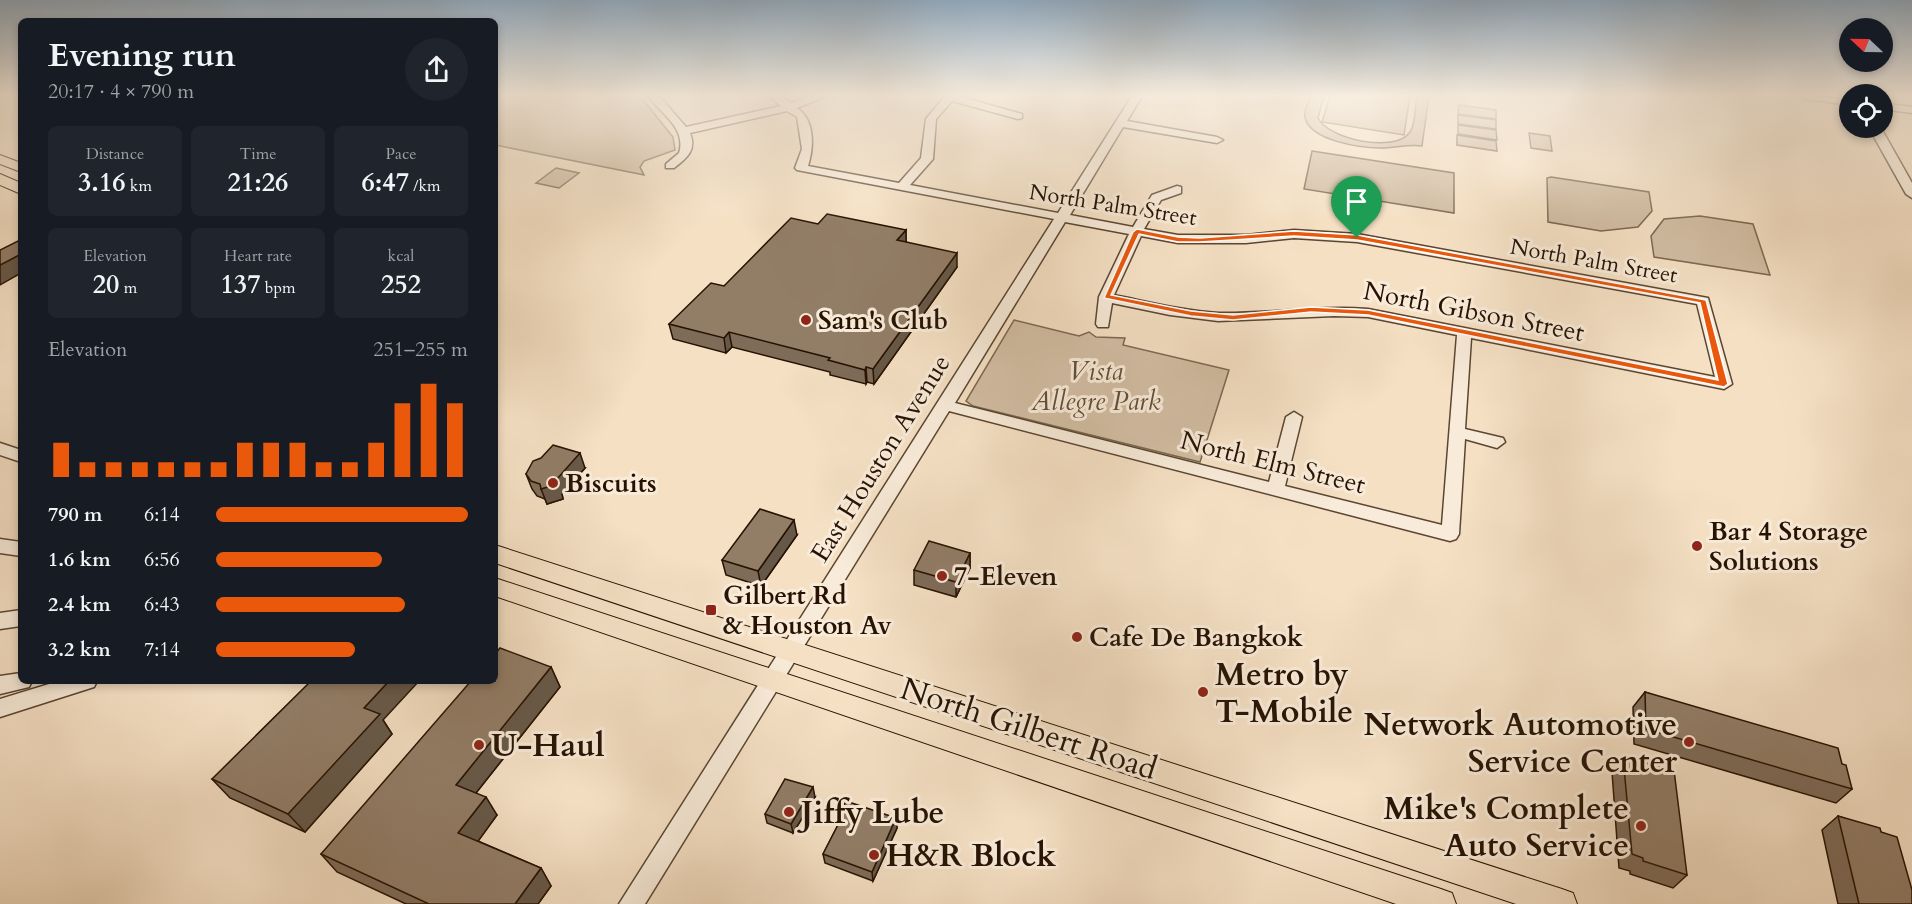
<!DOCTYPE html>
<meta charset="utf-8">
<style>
body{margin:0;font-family:Cardo,serif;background:#20242c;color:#f1f3f6;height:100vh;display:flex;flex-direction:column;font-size:22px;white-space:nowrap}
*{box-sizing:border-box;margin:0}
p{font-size:20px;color:#9ea1a6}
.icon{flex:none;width:33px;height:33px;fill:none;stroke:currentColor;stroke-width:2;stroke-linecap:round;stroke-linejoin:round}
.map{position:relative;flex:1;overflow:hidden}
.details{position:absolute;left:18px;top:18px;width:480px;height:666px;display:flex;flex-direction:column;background:#171b24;border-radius:9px;box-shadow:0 3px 9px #0003}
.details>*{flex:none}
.needle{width:39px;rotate:292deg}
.controls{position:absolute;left:1839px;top:18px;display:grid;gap:12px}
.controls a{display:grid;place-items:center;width:54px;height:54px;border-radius:50%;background:#171b24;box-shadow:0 3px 9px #0003;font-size:30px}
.pin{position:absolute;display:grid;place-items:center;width:51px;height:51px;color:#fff;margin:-62px -26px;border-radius:50% 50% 50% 0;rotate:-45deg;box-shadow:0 0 6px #0007}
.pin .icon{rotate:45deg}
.round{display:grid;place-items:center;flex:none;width:63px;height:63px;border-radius:32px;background:#20242c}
.overview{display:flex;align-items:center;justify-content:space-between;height:102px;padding:0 30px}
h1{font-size:33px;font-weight:800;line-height:45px}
.metrics{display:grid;grid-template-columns:repeat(3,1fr);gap:9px;height:102px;padding:6px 30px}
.metrics div{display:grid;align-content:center;border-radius:9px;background:#20242c;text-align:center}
.metrics b{font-size:26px;font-weight:800}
.metrics small{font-size:16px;font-weight:400}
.metrics p{font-size:16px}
.chart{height:168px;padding:12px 30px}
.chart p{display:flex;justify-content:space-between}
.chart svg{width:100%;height:108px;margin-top:6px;stroke:#ea580c;stroke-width:6}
ul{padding:0 30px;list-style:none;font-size:20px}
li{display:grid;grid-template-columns:96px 72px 1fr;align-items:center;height:45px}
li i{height:15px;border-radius:8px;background:#ea580c}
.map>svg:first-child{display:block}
</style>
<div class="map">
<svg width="1912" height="904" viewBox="0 0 1912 904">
<rect width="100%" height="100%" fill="#f5e0c4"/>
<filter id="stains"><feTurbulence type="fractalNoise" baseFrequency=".00333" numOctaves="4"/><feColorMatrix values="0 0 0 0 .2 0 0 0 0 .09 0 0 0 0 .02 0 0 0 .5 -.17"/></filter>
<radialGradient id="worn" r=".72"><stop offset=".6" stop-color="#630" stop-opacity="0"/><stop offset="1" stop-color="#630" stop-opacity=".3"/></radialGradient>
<g fill="#d2bda3" stroke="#7c6852" stroke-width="1.5">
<path d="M 495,96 L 640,96 L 673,137 L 675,150 L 644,161 L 640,167 L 644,175 L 495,145 Z"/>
<path d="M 1311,96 L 1324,96 L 1318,118 C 1328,139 1395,154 1410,132 C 1416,124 1415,106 1417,96 L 1429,96 L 1422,146 C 1408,144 1395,148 1381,148 C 1361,148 1311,141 1305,118 C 1303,112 1308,102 1311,96 Z"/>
<path d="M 1330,96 L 1410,96 L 1404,135 L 1322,122 Z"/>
<path d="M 1459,105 L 1496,110 L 1496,119 L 1458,114 Z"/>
<path d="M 1458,115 L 1496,120 L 1496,129 L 1458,124 Z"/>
<path d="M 1458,125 L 1496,130 L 1497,140 L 1458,134 Z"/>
<path d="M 1529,133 L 1550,136 L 1552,151 L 1531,148 Z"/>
<path d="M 1457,135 L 1496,141 L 1497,151 L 1457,145 Z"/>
<path d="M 1312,151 L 1454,173 L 1454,213 L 1304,189 Z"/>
<path d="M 556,168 L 579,173 L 559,188 L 536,183 Z"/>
<path d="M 1551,177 L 1649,192 L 1652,211 L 1638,227 L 1601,231 L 1548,222 L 1547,178 Z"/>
<path d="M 1700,216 L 1753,224 L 1770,275 L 1654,257 L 1651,236 L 1664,219 Z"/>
<path d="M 1014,320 L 1079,336 L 1089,332 L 1096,337 L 1125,338 L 1123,345 L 1229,370 L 1200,462 L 973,406 L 966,401 Z"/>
</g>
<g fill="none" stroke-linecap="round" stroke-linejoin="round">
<g stroke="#5a4632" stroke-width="3">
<g id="minor">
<path d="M 648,96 L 659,96 L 686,127 L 781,106 L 769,96 L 781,96 L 791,103 L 811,96 L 826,96 L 797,108 C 815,120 814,147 808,166 L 899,183 L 921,158 L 926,119 L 945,96 L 957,96 L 1022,114 L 1022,118 L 1018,119 L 952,101 L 936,119 L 933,159 L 910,185 L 1058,213 L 1132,96 L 1142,96 L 1127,121 L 1217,137 L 1223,140 L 1217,143 L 1123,127 L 1070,215 L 1133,227 L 1152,195 L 1177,186 L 1181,187 L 1181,193 L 1161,200 L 1144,229 L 1178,235 L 1246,235 L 1294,230 L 1357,234 L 1708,298 L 1732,384 L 1724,389 L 1471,338 L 1465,429 L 1503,438 L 1505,442 L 1497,448 L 1465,439 L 1459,534 L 1456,539 L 1450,541 L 949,411 L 645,904 L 619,904 L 1054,219 L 797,170 L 795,168 L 802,149 L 797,117 L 787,111 L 690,133 C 697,150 687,158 674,168 L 666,168 L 666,164 L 679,153 C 687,128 660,113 648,96 ZM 1065,222 L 1129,234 L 1099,297 L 1096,324 L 1098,327 L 1108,327 L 1112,303 L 1170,315 L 1218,321 L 1334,316 L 1368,317 L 1457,335 L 1442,525 L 1285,486 L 1302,417 L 1294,412 L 1286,417 L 1269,482 L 955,403 ZM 1141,236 L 1178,243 L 1246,243 L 1294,238 L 1357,242 L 1697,304 L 1715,377 L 1368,309 C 1318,305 1269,314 1219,313 C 1184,311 1149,302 1114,295 Z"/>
<path d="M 1800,96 L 1850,99 L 1850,105 L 1805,99 Z"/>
<path d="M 1882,103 L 1912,107 L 1912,113 L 1882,109 Z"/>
<path d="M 1869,128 L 1881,128 L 1912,183 L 1912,198 L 1906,194 Z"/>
<path d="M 0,443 L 21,450 L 21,462 L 0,455 Z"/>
<path d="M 0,539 L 21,542 L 21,556 L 0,553 Z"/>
<path d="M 21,610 L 21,626 L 0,629 L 0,613 Z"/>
<path d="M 21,673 L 21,681 L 32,681 L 29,687 L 0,694 L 0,676 Z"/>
<path d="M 59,681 L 97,681 L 94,687 L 0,717 L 0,699 Z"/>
</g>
</g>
<g stroke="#271202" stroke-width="2">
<g id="major">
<path d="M 0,155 L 21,163 L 21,172 L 0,164 Z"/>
<path d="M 0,174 L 21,183 L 21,194 L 0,185 Z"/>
<path d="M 495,545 L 1562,889 L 1573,893 L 1577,904 L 1516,904 L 495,563 Z"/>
<path d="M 495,578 L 1441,889 L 1452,893 L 1456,904 L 1396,904 L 495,596 Z"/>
</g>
</g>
<use href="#minor" fill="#f8ebd9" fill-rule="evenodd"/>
<use href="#major" fill="#f5e0c4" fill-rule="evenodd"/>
</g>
<g fill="#7e6c59" stroke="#271202" stroke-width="1.5">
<path d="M 818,224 L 906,230 L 906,242 L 957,267 L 874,384 L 867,382 L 866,384 L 830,375 L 830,372 L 732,347 L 726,353 L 673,339 L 669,324 L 724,286 Z"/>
<path d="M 585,468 L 562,494 L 563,499 L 547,504 L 545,499 L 537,496 L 532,489 L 526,474 Z"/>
<path d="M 797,535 L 761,586 L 726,575 L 722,560 Z"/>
<path d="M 970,553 L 970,568 L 956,597 L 914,585 L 914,570 Z"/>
<path d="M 551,667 L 560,687 L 476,793 L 497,815 L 478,841 L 541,868 L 551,886 L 538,904 L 406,904 L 337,872 L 321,854 Z"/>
<path d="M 1645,692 L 1842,764 L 1852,789 L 1836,803 L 1634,744 L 1633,707 Z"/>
<path d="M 383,720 L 392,734 L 305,832 L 230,798 L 212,779 Z"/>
<path d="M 1623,757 L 1687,875 L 1673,888 L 1630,874 L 1630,871 L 1619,868 L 1612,772 Z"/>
<path d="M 815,797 L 793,833 L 767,823 L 765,814 Z"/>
<path d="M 840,814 L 896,818 L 897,828 L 873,881 L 825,863 L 823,854 L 841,819 Z"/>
<path d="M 1838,816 L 1881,832 L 1912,904 L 1838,904 L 1822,830 Z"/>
</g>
<g fill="#665848" stroke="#271202" stroke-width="1.5">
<path d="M 906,230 L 906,244 L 897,240 Z"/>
<path d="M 957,253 L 957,267 L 874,384 L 873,369 Z"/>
<path d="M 21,254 L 21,273 L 0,285 L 0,265 Z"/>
<path d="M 729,332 L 732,347 L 726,353 L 724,338 Z"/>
<path d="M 866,367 L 867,382 L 866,384 L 865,370 Z"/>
<path d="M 580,453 L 585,468 L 562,494 L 563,499 L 547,504 L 541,489 Z"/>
<path d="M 794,520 L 797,535 L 761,586 L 758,571 Z"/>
<path d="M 970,553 L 970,568 L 956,597 L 956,582 Z"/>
<path d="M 551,667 L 560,687 L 468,803 L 456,785 Z"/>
<path d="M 389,681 L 419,681 L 383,720 L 392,734 L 305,832 L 288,814 L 364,708 Z"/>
<path d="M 813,787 L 815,797 L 793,833 L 791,824 Z"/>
<path d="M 486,797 L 497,815 L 471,851 L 458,833 Z"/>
<path d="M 896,818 L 897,828 L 873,881 L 872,872 Z"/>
<path d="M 541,868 L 551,886 L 538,904 L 515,904 Z"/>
</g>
<g fill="#927d67" stroke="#271202" stroke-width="1.5">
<path d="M 827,214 L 906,230 L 897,240 L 957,253 L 873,369 L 866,367 L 865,370 L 828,360 L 830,358 L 729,332 L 724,338 L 669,324 L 711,283 L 724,286 L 791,218 L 818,224 Z"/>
<path d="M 18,241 L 21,242 L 21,254 L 0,265 L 0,250 Z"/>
<path d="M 553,445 L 580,453 L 557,479 L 558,484 L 541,489 L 540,484 L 531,481 L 526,474 L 533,461 L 541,458 Z"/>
<path d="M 760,509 L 794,520 L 758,571 L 722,560 Z"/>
<path d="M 929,541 L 970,553 L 956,582 L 914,570 Z"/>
<path d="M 500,648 L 551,667 L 456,785 L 486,797 L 458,833 L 541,868 L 515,904 L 429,904 L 321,854 L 471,681 L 495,681 L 495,654 Z"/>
<path d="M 311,681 L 389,681 L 364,708 L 380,714 L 288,814 L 212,779 Z"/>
<path d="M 1645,692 L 1838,748 L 1842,764 L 1846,765 L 1852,789 L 1646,729 Z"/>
<path d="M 1623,757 L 1674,770 L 1687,875 L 1643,861 L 1643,858 L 1632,854 Z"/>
<path d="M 785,779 L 813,787 L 791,824 L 765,814 Z"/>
<path d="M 846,801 L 896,818 L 872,872 L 823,854 L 843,815 L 840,814 Z"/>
<path d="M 1838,816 L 1880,828 L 1881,832 L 1897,837 L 1912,890 L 1912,904 L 1859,904 Z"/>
</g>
<linearGradient id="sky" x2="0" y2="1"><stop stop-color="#91aabf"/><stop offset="0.43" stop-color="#faf1e4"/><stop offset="1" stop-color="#faf1e4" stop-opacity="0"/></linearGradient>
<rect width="1912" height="222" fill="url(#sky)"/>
<path fill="#ea580c" stroke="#fff" stroke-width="1.5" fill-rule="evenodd" d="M 1137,229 L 1178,237 L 1200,238 L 1294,231 L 1357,235 L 1706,300 L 1728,384 L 1724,387 L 1368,315 L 1311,312 L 1233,320 L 1191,316 L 1104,298 L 1133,232 ZM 1139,234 L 1178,242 L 1200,242 L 1294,236 L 1357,240 L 1700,303 L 1718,380 L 1368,310 L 1311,307 L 1233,315 L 1191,311 L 1111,295 Z"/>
<g fill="#8f2418" stroke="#f8ebd9" stroke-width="2">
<circle cx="806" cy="320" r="6"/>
<circle cx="553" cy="483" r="6"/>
<circle cx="1697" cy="546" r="6"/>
<circle cx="942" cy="576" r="6"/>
<rect x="705" y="604" width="12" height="12" rx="3"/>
<circle cx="1077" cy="637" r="6"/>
<circle cx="1203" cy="692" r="6"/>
<circle cx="1689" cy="742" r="6"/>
<circle cx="479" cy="745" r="6"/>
<circle cx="789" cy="812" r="6"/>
<circle cx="1641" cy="826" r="6"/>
<circle cx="874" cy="855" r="6"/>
</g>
<g text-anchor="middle" stroke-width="6" stroke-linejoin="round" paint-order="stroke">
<g font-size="22" fill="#271202" stroke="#f8ebd9">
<text transform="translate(1113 204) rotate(9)" y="8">North Palm Street</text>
<text transform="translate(1594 260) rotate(10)" y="8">North Palm Street</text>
</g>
<g font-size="26" fill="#271202" stroke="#f8ebd9">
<text transform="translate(1474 311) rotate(11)" y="9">North Gibson Street</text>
<text transform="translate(880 458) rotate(-58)" y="9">East Houston Avenue</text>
<text transform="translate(1273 462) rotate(14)" y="9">North Elm Street</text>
</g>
<g font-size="26" font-weight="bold" fill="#271202" stroke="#f8ebd9" text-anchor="start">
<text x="818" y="329">Sam's Club</text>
<text x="565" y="492">Biscuits</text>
<text x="1709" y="540">Bar 4 Storage<tspan x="1709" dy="30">Solutions</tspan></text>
<text x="954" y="585">7-Eleven</text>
<text x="723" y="604">Gilbert Rd<tspan x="723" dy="30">&amp; Houston Av</tspan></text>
<text x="1089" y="646">Cafe De Bangkok</text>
</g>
<g font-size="26" font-style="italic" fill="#634e3a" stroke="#f8ebd9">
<text x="1096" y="380">Vista<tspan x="1096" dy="30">Allegre Park</tspan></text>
</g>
<g font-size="32" font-weight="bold" fill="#271202" stroke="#f8ebd9" text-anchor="start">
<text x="1215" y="685">Metro by<tspan x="1215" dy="37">T-Mobile</tspan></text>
<text x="1677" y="735" text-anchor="end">Network Automotive<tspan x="1677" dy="37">Service Center</tspan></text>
<text x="491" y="756">U-Haul</text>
<text x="1629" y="819" text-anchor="end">Mike's Complete<tspan x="1629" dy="37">Auto Service</tspan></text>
<text x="801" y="823">Jiffy Lube</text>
<text x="886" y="866">H&amp;R Block</text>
</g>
<g font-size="32" fill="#271202" stroke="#f8ebd9">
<text transform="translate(1029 728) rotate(18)" y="11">North Gilbert Road</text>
</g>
</g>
<rect width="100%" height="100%" filter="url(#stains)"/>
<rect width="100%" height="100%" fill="url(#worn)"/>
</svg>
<div class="controls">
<a><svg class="needle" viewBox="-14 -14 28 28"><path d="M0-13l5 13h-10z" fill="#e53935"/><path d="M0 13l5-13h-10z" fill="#9ea1a6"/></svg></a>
<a><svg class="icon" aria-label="locate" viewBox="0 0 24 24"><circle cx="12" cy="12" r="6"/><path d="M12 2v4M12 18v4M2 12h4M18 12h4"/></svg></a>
</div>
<div class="pin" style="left:1357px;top:238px;background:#1e9e55"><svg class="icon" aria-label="arrive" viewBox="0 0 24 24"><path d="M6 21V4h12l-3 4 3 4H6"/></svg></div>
<section class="details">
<div class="overview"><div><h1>Evening run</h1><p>20:17 · 4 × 790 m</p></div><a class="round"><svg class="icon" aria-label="share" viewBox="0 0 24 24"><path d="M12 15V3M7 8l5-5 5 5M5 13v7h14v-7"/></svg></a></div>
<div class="metrics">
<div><p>Distance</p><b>3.16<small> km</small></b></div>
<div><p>Time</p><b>21:26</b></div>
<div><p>Pace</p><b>6:47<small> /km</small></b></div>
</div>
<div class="metrics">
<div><p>Elevation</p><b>20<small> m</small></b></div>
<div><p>Heart rate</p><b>137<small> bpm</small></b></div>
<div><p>kcal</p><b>252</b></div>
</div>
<div class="chart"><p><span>Elevation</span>251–255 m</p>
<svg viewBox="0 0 160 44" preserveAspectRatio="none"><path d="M5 44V30M15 44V38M25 44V38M35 44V38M45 44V38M55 44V38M65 44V38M75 44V30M85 44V30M95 44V30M105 44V38M115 44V38M125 44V30M135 44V14M145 44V6M155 44V14"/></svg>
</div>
<ul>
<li><b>790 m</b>6:14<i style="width:100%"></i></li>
<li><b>1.6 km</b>6:56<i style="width:66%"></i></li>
<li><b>2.4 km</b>6:43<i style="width:75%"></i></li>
<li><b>3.2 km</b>7:14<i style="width:55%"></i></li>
</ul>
</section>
</div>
